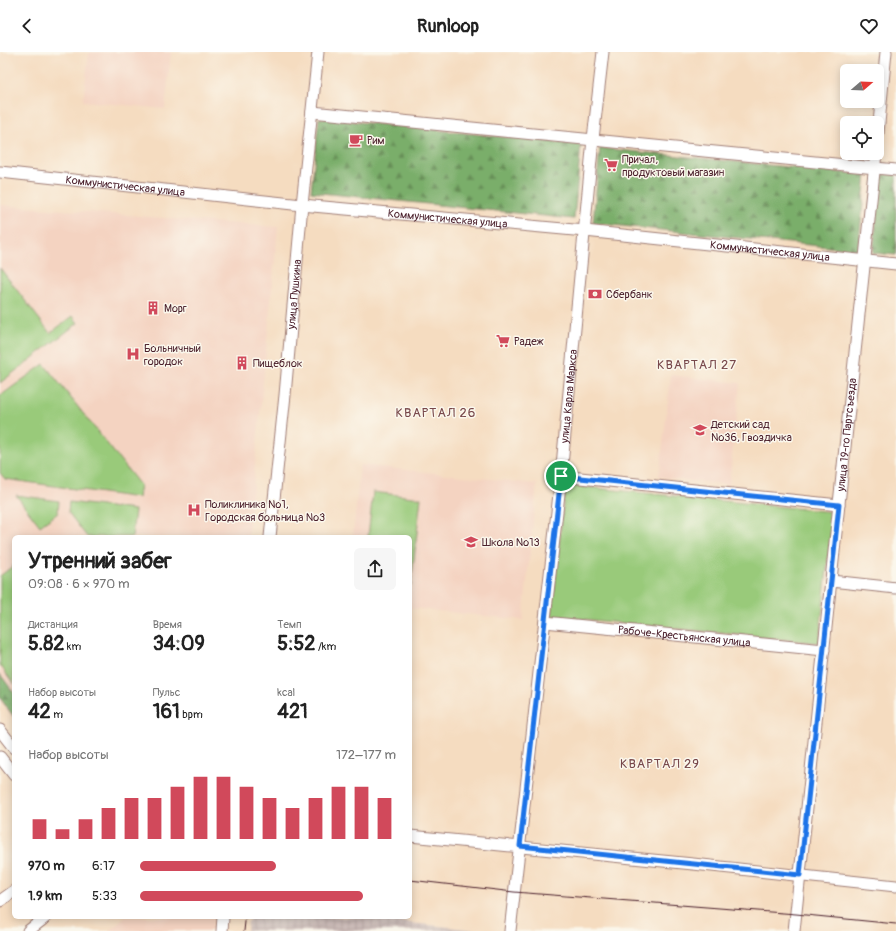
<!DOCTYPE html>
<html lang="ru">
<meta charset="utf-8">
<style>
body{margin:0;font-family:Pangolin,sans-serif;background:#f6f6f6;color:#222;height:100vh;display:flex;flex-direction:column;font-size:15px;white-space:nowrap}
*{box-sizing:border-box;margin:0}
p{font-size:13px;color:#767676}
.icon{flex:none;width:22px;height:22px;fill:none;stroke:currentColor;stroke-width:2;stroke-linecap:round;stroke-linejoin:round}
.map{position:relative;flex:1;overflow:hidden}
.side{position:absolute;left:12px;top:483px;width:400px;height:384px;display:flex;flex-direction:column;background:#fff;border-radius:6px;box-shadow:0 2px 10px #0003}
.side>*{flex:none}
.needle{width:26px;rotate:71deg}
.buttons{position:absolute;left:840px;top:12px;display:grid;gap:8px}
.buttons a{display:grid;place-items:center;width:44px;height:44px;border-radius:6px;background:#fff;box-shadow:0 2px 10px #0003;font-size:20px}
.pin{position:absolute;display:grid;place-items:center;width:34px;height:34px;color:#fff;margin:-17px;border:2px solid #fff;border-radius:50%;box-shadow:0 1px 4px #0007}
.round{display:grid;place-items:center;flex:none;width:42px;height:42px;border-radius:6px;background:#f6f6f6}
.head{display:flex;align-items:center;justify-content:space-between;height:68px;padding:0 16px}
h1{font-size:22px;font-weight:700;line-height:30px}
.figures{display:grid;grid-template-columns:repeat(3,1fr);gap:6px;height:68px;padding:4px 16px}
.figures div{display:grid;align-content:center}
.figures b{font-size:20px;font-weight:700}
.figures small{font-size:11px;font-weight:400}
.figures p{font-size:11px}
.chart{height:112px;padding:8px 16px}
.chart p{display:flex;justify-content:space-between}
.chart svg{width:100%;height:72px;margin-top:4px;stroke:#d1495b;stroke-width:6}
ul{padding:0 16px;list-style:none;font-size:13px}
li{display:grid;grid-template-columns:64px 48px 1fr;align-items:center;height:30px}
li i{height:10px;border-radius:5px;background:#d1495b}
header{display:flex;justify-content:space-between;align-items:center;height:52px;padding:0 16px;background:#fff;font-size:18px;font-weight:700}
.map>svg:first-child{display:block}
</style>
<header><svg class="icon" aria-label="back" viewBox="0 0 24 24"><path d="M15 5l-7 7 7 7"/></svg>Runloop<svg class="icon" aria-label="heart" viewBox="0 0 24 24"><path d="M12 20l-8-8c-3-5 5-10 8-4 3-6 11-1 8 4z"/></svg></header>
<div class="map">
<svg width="896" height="879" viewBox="0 0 896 879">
<defs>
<pattern id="industrial-grid" width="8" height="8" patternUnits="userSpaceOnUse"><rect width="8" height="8" fill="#d0c0bc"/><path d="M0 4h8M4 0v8" fill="none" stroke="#b4a5a2"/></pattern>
<pattern id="forest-firs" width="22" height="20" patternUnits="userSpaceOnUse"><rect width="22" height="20" fill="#7aae6a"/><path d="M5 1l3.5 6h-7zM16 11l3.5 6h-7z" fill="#668d57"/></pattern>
</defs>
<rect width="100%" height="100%" fill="#fbf7ec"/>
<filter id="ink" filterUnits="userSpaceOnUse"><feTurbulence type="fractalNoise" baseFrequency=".025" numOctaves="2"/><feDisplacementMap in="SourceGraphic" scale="8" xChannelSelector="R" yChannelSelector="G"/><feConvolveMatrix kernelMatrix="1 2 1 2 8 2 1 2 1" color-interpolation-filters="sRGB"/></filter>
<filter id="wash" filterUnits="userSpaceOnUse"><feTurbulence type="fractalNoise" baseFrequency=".012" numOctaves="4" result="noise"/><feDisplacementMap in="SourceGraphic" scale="16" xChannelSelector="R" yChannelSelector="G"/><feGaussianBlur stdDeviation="0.9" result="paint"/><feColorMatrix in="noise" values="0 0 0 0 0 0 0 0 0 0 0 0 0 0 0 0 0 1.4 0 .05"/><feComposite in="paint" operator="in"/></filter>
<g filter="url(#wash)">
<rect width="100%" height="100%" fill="#f5dcc0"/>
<g fill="#f4d3c1">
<path d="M 89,0 L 171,0 L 165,57 L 83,49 Z"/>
<path d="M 0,153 L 278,175 L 248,485 L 14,485 L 14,667 L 0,649 Z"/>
<path d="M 671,323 L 740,331 L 729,433 L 659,425 Z"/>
<path d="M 360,413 L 537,432 L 523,568 L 410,556 L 410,485 L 353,485 Z"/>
<path d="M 126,865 L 214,865 L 212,879 L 109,879 Z"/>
</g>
<path fill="url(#industrial-grid)" d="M 252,865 L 356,865 L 484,879 L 247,879 L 248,870 Z"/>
<g fill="#99ca7a" stroke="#727452">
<path d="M 0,216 L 50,281 L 73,264 L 78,271 L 0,331 Z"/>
<path d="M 44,312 L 140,433 L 138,446 L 5,427 L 0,421 L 0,344 Z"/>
<path d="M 565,433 L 833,460 L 819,591 L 552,564 Z"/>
<path d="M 373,440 L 421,446 L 411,533 L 410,485 L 368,485 Z"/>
<path d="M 16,443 L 59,449 L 58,461 L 40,474 Z"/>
<path d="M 69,450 L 135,458 L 132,485 L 87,485 L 68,460 Z"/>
<path d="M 14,513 L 14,632 L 0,613 L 0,524 Z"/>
</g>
<g fill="url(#forest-firs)" stroke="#62664a">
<path d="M 319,66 L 581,93 L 574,167 L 311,140 Z"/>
<path d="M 600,96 L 866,123 L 858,198 L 593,171 Z"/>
<path d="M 881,122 L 896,123 L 896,203 L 873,201 Z"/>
<path d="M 0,622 L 14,641 L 14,665 L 0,646 Z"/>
</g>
</g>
<g filter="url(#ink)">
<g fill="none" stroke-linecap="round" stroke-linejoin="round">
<g stroke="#a07e76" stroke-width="13">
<g id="minor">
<path d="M 312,60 L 896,118"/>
<path d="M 877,91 L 886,0"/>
<path id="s1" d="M 0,120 L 302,153 L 585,179 L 896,212"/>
<path d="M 561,424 L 839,453"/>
<path id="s2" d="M 270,485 L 285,343 L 302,153 L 318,0"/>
<path d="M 831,529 L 896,536"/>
<path id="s3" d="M 545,570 L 824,598"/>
<path d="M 0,678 L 14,696"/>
<path d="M 0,705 L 14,723"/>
<path d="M 410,784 L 693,812 L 896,834"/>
<path d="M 0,849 L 14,839"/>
<path d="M 28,879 L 46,865"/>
<path d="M 222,879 L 223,865"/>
<path id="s4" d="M 510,879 L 561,424 L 593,87 L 603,0"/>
<path id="s5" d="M 794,879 L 876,101"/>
</g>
</g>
<use href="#minor" stroke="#fff" stroke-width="11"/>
<g stroke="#4a1f2b" stroke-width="1">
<path d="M 410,828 L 514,840 L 796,862 L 896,872"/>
<path d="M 244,879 L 245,870 L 246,865"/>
</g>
</g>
</g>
<g fill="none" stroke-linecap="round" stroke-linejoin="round" filter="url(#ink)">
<g stroke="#fff" stroke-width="8">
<path id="route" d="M 561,424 L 839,453 L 800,823 L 520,794 Z"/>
</g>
<use href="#route" stroke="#1a73e8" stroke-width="5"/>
</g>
<defs>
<g id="cafe-bare" transform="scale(1.08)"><path d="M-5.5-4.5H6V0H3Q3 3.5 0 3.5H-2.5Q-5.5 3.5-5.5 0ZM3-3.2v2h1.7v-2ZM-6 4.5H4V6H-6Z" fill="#d1495b" stroke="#fbf7ec" stroke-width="2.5" paint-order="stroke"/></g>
<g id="supermarket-bare" transform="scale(1.08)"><path d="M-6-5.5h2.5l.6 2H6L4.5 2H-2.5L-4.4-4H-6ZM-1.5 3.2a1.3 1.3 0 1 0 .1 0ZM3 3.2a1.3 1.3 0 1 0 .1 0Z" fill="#d1495b" stroke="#fbf7ec" stroke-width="2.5" paint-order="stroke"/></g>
<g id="bank-bare" transform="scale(1.08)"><path d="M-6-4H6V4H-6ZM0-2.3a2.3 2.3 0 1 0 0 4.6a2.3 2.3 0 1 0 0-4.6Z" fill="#d1495b" stroke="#fbf7ec" stroke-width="2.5" paint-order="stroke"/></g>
<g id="building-bare" transform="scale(1.08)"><path d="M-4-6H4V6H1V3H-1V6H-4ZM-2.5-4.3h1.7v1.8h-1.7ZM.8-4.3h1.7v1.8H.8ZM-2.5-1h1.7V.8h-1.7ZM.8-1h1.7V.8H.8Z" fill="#d1495b" stroke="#fbf7ec" stroke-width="2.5" paint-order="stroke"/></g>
<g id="hospital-bare" transform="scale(1.08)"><path d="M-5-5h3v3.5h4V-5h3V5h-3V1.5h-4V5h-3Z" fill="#d1495b" stroke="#fbf7ec" stroke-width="2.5" paint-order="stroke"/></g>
<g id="school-bare" transform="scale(1.08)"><path d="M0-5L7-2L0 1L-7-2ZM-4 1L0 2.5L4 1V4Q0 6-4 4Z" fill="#d1495b" stroke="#fbf7ec" stroke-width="2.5" paint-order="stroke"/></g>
</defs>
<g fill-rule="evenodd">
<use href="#cafe-bare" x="356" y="88"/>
<use href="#supermarket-bare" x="611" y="113"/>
<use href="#bank-bare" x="595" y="242"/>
<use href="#building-bare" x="153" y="256"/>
<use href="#supermarket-bare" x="503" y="289"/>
<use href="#hospital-bare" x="133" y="302"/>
<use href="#building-bare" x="242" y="311"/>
<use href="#school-bare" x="700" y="378"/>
<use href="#hospital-bare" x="194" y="458"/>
<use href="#school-bare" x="471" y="490"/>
</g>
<g text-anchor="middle" stroke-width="3" stroke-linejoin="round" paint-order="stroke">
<g font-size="11" fill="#4a1f2b" stroke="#fbf7ec" text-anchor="start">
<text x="367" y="92">Рим</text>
<text x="622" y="111">Причал,<tspan x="622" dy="13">продуктовый магазин</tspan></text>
<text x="606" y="246">Сбербанк</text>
<text x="164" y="260">Морг</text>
<text x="514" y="293">Радеж</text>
<text x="144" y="300">Больничный<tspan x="144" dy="13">городок</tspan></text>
<text x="253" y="315">Пищеблок</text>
<text x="711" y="376">Детский сад<tspan x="711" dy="13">№36, Гвоздичка</tspan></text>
<text x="205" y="456">Поликлиника №1,<tspan x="205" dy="13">Городская больница №3</tspan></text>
<text x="482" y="494">Школа №13</text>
</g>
<g font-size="11" fill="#4a1f2b" stroke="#fbf7ec">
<text dy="4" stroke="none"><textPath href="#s1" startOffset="126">Коммунистическая улица</textPath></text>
<text dy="4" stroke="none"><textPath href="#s1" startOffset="450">Коммунистическая улица</textPath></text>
<text dy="4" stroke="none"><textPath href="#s1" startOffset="774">Коммунистическая улица</textPath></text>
<text dy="4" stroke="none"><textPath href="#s2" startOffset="244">улица Пушкина</textPath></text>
<text dy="4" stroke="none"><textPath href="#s4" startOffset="538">улица Карла Маркса</textPath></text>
<text dy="4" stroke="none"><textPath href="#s5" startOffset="499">улица 19-го Партсъезда</textPath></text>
<text dy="4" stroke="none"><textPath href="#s3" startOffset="140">Рабоче-Крестьянская улица</textPath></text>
</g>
<g font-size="13" letter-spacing="1" fill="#78484b" stroke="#fbf7ec">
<text x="697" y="317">КВАРТАЛ 27</text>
<text x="436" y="365">КВАРТАЛ 26</text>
<text x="660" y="716">КВАРТАЛ 29</text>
</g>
</g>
</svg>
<div class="buttons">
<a><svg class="needle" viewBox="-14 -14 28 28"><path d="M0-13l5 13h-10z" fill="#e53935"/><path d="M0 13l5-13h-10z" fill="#767676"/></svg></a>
<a><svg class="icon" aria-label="locate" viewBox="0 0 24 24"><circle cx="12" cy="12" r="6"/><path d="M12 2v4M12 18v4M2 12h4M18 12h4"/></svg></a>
</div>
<div class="pin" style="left:561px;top:424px;background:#1e9e55"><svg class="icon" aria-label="arrive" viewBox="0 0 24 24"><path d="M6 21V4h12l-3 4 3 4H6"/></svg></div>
<section class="side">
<div class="head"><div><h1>Утренний забег</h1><p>09:08 · 6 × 970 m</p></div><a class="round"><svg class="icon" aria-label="share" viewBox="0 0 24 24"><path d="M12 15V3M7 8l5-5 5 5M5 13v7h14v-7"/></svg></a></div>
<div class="figures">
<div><p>Дистанция</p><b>5.82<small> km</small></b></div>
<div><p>Время</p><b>34:09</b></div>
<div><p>Темп</p><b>5:52<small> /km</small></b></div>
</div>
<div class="figures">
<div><p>Набор высоты</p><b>42<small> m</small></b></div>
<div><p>Пульс</p><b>161<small> bpm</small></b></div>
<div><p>kcal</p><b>421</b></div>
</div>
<div class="chart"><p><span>Набор высоты</span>172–177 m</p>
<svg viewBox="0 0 160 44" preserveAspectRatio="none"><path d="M5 44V32M15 44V38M25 44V32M35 44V25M45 44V19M55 44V19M65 44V12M75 44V6M85 44V6M95 44V12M105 44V19M115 44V25M125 44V19M135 44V12M145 44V12M155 44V19"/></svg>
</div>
<ul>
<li><b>970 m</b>6:17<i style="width:53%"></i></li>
<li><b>1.9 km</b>5:33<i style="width:87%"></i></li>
</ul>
</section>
</div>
